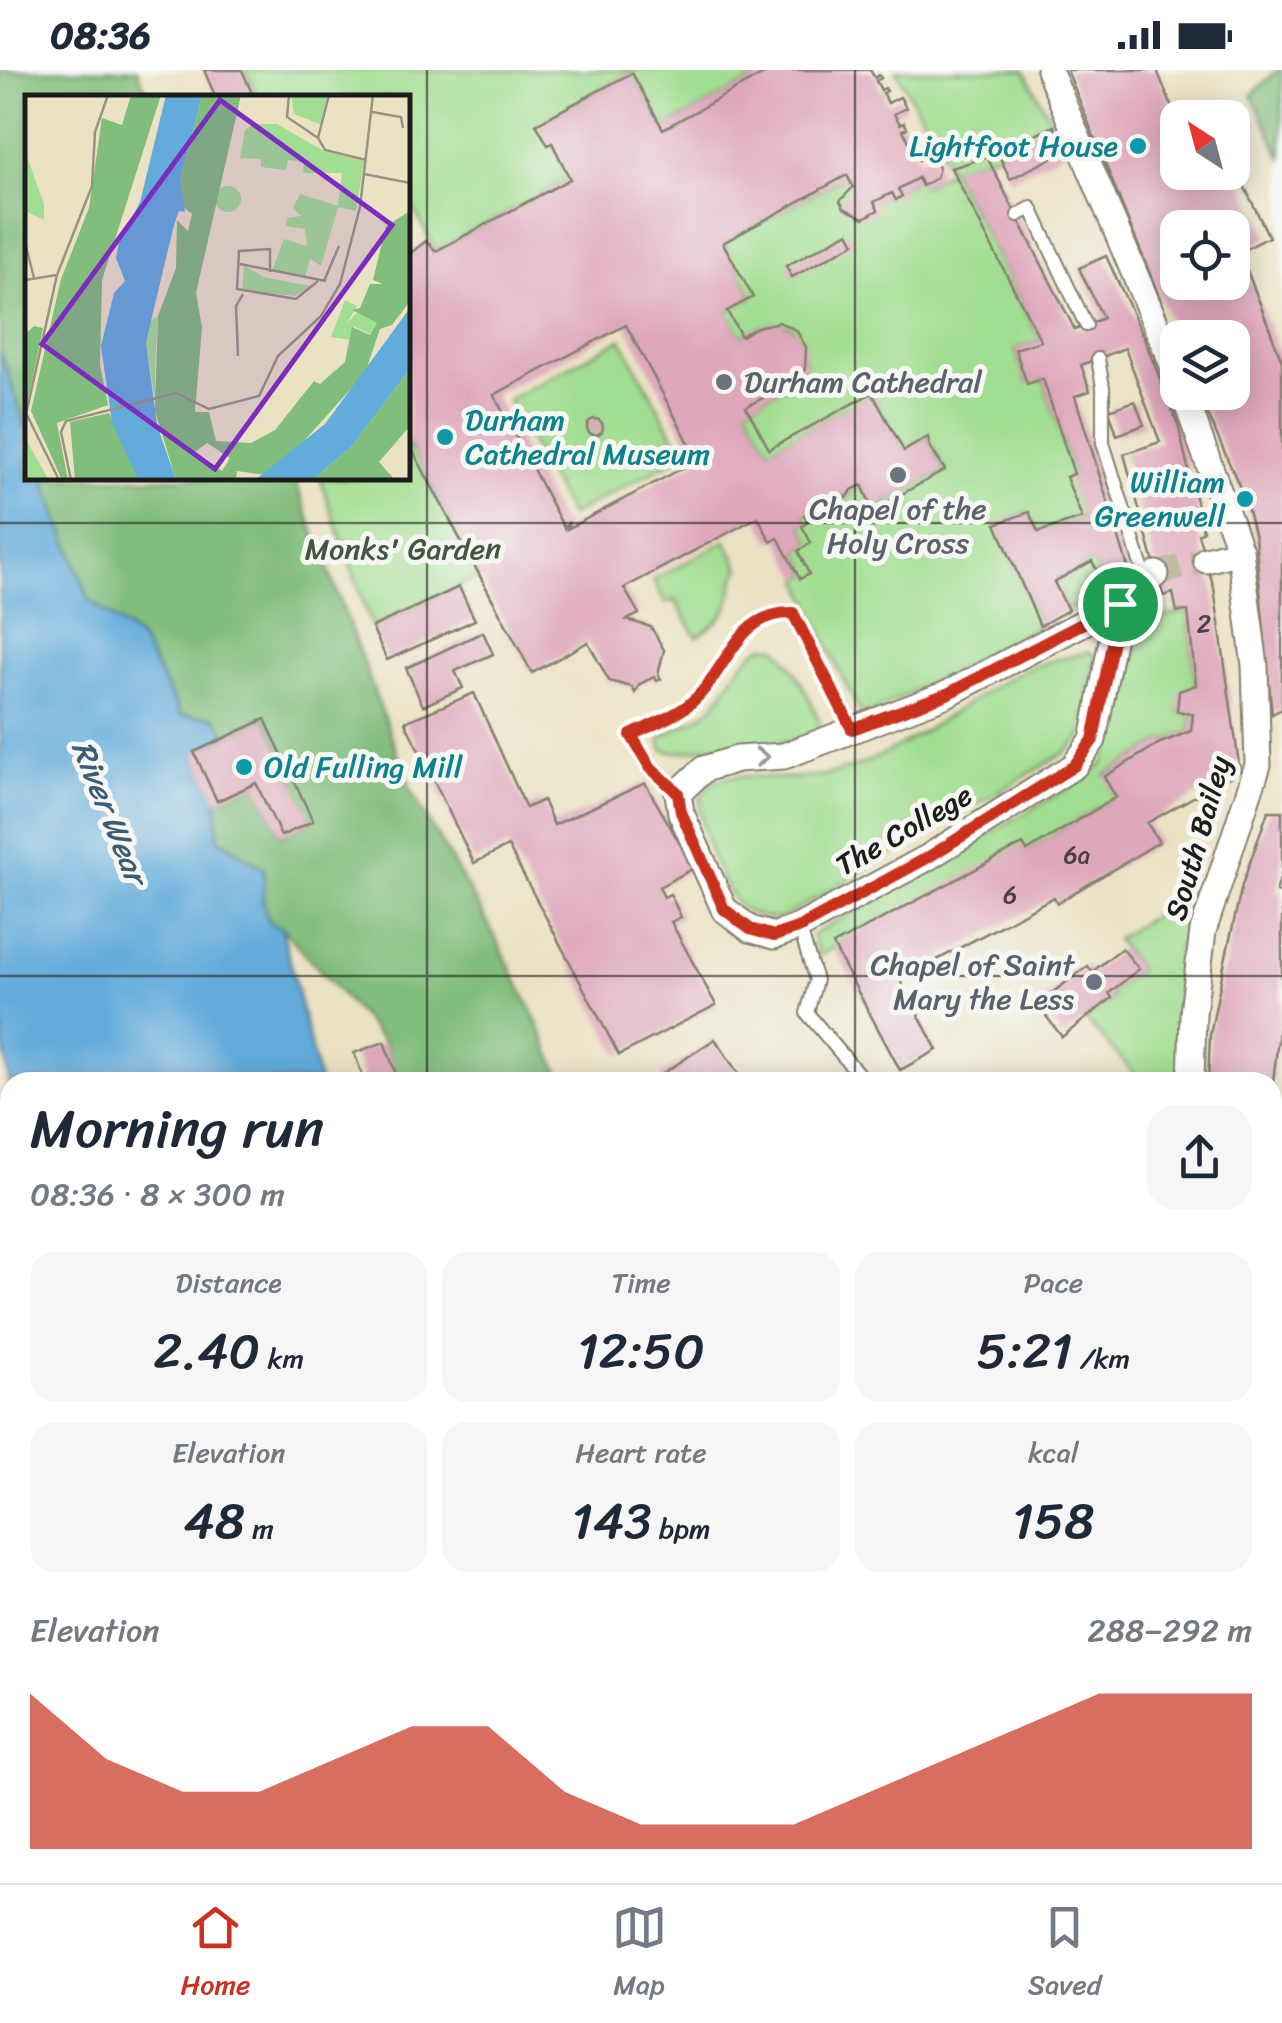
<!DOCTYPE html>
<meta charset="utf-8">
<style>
body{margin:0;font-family:Sriracha,sans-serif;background:#f6f6f7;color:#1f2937;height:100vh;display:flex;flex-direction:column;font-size:38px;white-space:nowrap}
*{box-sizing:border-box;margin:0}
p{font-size:32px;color:#747a83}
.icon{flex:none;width:55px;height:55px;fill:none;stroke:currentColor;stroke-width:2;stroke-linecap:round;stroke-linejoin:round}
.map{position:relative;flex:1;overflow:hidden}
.panel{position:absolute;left:0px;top:1002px;width:1282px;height:812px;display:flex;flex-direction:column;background:#fff;border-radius:30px 30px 0 0;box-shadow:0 5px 25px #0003}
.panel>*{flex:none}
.needle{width:65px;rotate:324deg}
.fabs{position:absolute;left:1160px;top:30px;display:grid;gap:20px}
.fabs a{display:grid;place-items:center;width:90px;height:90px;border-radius:20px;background:#fff;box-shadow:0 5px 25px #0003;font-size:50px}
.pin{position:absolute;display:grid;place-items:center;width:85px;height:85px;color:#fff;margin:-42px;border:5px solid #fff;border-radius:50%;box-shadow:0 2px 10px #0007}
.round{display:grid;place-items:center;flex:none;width:105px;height:105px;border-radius:30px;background:#f6f6f7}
.overview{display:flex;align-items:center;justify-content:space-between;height:170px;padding:0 30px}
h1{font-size:55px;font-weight:600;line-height:75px}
.stats{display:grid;grid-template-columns:repeat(3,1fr);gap:15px;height:170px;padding:10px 30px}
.stats div{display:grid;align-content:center;border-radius:25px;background:#f6f6f7;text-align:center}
.stats b{font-size:50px;font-weight:600}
.stats small{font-size:28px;font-weight:400}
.stats p{font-size:28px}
.chart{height:280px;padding:20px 30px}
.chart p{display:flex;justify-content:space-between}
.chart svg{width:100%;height:180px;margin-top:10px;fill:#c8321e;opacity:.7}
.status{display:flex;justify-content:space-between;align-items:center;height:70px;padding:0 50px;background:#fff;direction:ltr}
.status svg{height:28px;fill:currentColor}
.menu{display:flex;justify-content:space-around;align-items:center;height:140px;border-top:2px solid #e0e1e3;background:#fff;font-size:28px;color:#747a83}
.menu a{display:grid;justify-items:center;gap:5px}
.menu .selected{color:#c8321e}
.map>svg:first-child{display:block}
</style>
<div class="status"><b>08:36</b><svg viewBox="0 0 49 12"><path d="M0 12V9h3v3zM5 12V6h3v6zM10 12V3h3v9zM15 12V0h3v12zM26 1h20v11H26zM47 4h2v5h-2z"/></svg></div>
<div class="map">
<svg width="1282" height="1813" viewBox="0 0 1282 1813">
<rect width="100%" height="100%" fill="#f6f6f2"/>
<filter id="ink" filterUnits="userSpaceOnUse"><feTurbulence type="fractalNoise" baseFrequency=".01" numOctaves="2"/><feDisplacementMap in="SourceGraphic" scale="20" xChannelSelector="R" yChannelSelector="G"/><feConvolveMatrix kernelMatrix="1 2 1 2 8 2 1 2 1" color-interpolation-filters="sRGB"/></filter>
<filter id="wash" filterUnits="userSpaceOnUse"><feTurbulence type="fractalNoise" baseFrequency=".0048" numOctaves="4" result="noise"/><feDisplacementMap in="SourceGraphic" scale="40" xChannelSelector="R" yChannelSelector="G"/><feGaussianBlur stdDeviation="2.25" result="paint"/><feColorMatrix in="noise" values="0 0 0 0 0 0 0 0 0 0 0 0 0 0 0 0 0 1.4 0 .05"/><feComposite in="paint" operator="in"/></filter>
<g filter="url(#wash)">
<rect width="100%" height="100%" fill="#ebe2c3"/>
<g fill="#a2de91" stroke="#5f7d56" stroke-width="2.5">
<path d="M 246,0 L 771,0 L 663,59 L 631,3 L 541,52 L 571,108 L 436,181 L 412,136 L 408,138 L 408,28 L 257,27 Z"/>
<path d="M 896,0 L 1024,0 L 1054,56 L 998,83 L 951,99 L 1041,271 L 1015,279 L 1027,313 L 1043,309 L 1074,404 L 1082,448 L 1038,462 L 1028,442 L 997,455 L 1040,556 L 863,647 L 838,599 L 800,509 L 809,504 L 798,481 L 811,473 L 802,456 L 807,452 L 804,445 L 842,425 L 848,428 L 852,420 L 862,415 L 874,440 L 945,400 L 928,367 L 904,381 L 872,324 L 769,379 L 746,337 L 789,314 L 805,300 C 807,250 780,244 741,266 L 727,241 L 753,227 L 723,173 L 847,105 L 865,137 L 918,108 L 923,116 L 950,99 Z"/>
<path d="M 621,269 L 684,385 L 570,446 L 508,330 Z"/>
<path d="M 408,372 L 480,507 L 372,557 L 320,408 L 408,408 Z"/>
<path d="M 726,471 L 740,499 C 732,510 734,518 730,530 C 725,548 711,557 697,567 L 675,530 L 666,533 L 653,510 Z"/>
<path d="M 1092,491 L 1106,518 L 1068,540 L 1054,512 Z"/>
<path d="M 1188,541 L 1196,615 L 1178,641 L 1193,644 L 1191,661 L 1160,673 L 1105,706 L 1116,727 L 1027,781 L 1023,775 L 819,886 L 812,865 L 1081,711 L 1104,693 L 1146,551 Z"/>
<path d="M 764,576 L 777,577 C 796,599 810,627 820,654 L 814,667 C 778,676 762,673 726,675 C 704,676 684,686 663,680 L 660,669 C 675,656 693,654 708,641 C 729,622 737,589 764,576 Z"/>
<path d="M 1088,582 L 1096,585 L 1081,668 L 1065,683 L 780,849 C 741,847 736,836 719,803 C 711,787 694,738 703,723 C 717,698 759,708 781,708 C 800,708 824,707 842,701 C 907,682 962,631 1022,601 C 1042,591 1067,588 1088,582 Z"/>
<path d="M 1206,812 L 1178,878 L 1183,1001 L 1170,1012 L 1142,1012 L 1085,949 L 1112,928 L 1109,923 L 1139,899 L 1116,869 Z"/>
<path d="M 1282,1703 L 1282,1781 L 1273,1781 L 1273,1704 Z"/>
</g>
<g fill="#81bd7b" stroke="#4e6c4c" stroke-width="2.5">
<path d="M 0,0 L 137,0 L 149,27 L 28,28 L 27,360 L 0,281 Z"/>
<path d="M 1277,0 L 1282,0 L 1282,89 L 1252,25 Z"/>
<path d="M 44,408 L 294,408 L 413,725 L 488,853 L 535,947 L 563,1012 L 399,1012 L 384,972 L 282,858 L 269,853 L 263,833 L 264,799 L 218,768 L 217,731 L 256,713 L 281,766 L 312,751 L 265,649 L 228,666 L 215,647 L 182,646 L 140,569 L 89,530 Z"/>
<path d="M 0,1092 L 10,1126 L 10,1805 L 452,1805 L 461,1813 L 8,1813 L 0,1797 Z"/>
<path d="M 1282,1618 L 1282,1703 L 1273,1704 L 1273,1625 Z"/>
<path d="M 1282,1800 L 1282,1813 L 863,1813 L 853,1805 L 1143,1805 C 1189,1813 1226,1805 1272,1805 L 1273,1802 Z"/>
</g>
<g fill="#62abda" stroke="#3f647b" stroke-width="2.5">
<path d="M 0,281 L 27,360 L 28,408 L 44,408 L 89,530 L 140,569 L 181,645 L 215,647 L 228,666 L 194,682 L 217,731 L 218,768 L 264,799 L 263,833 L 269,852 L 282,858 L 319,1012 L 10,1012 L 10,1019 L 0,947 Z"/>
<path d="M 452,1805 L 853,1805 L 863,1813 L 461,1813 Z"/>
</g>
<g id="blocks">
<g fill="#dfa7bc" fill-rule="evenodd">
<path d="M 204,0 L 242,0 L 254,28 L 216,28 Z"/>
<path d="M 771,0 L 870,0 L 875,8 L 879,5 L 881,8 L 876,11 L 881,20 L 885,18 L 887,21 L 883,23 L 888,33 L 900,27 L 906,38 L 894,44 L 900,54 L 904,52 L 907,58 L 903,60 L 910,73 L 914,71 L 917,77 L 913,79 L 919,90 L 931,83 L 939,98 L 936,108 L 922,116 L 918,108 L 898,119 L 902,126 L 896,130 L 892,123 L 874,132 L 878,140 L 864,148 L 844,138 L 840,131 L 853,117 L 847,105 L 723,173 L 753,227 L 727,241 L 741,266 L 757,257 L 779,252 L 796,260 L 806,277 L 805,299 L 789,314 L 746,337 L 769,379 L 872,323 L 904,381 L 928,367 L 930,377 L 945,400 L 873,440 L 862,415 L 852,420 L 847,428 L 842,425 L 804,445 L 808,452 L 802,456 L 811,473 L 798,481 L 809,504 L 800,509 L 778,468 L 771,472 L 758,447 L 624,518 L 639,544 L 627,550 L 651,557 L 664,580 L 658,604 L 661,609 L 657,611 L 654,607 L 640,614 L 635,623 L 632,617 L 609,611 L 588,572 L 532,603 L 408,372 L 408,185 L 426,171 L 436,181 L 570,109 L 552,73 L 548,75 L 536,54 L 632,3 L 663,59 ZM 626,255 L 698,390 L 567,459 L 569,452 L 564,458 L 494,325 Z"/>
<path d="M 1067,0 L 1157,0 L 1178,53 L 1178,102 L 1232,102 L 1232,91 L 1269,167 L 1240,182 L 1282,291 L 1282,639 L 1272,644 L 1255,467 L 1245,429 L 1198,322 L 1232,322 L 1232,268 L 1176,268 ZM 1178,158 L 1232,158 L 1232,212 L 1178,212 Z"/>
<path d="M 1054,56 L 1066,81 L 1010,109 L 998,83 Z"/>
<path d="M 987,87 L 1075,260 L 1103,248 L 1079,198 L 1106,186 L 1145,270 L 1178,355 L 1203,461 L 1198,464 L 1214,518 L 1240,701 L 1147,753 L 1159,772 L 1057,833 L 1054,827 L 900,910 L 937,980 L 900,1000 L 833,875 L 1023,774 L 1027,781 L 1116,727 L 1104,707 L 1160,673 L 1191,661 L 1193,644 L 1177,641 L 1179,621 L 1196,615 L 1188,541 L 1177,542 L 1173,523 L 1163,526 L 1124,384 L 1160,372 L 1125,278 L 1081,295 L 1090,321 L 1075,326 L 1130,504 L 1106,518 L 1092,491 L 1054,512 L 1068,540 L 1040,556 L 996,454 L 1029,442 L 1038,462 L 1082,448 L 1066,407 L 1074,404 L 1043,309 L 1027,314 L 1015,279 L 1041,271 L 951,98 Z"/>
<path d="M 849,162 L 855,173 L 792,207 L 786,196 Z"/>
<path d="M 1135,331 L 1144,355 L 1117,365 L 1109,340 Z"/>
<circle cx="595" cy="357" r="8"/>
<path d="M 459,517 L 475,550 L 387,590 L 372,557 Z"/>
<path d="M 483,562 L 493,584 L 455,601 L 463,618 L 423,636 L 406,598 Z"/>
<path d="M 474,623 L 526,738 L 543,730 L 554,755 L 645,713 L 694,798 L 659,817 L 664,827 L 670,824 L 681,847 L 671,852 L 716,935 L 619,985 L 508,776 L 474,793 L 405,652 Z"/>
<path d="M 265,649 L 313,751 L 281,766 L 256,713 L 217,731 L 194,682 Z"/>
<path d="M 1268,741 L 1282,741 L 1282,802 L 1276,822 L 1282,823 L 1282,935 L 1273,1012 L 1208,1012 L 1210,965 L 1223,900 L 1242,815 Z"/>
<path d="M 1122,878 L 1139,899 L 1109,923 L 1112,928 L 1062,967 L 1037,934 L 1088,896 L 1092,902 Z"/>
<path d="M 715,969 L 744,1012 L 664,1012 L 659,1006 Z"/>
<path d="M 384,972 L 399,1012 L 365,1012 L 354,983 Z"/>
<path d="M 1272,1050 L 1282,1084 L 1282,1357 L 1273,1381 Z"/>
<path d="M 1272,1434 L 1282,1438 L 1279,1463 L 1282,1464 L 1282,1524 L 1272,1521 Z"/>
</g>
</g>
</g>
<g filter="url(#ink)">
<use href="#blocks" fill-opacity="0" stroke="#847f70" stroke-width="2.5"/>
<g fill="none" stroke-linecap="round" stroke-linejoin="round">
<path stroke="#c2baa2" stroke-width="25" stroke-dasharray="25 12" stroke-linecap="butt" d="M 1156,504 L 1206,490"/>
<g stroke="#847f70" stroke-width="16">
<g id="service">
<path d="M 1018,145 L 1031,138 L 1086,255"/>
<path d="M 1098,289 L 1103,317 L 1103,373 L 1146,511"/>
<path d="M 678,723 L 650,697 L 631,665 C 649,656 671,648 687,636 C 728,605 733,542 793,543 L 852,659"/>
<path d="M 799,857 L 816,910 L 807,943 L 865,1012"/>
</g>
</g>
<g stroke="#847f70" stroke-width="24">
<path id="pedestrian" d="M 622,1813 L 628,1805"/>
</g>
<g stroke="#847f70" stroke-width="29">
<g id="minor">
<path d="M 1049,0 L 1178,307"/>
<path d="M 1183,322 L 1240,481 L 1255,596 L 1258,695 L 1203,861 L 1193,943 L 1191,1012"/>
<path d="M 1206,490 L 1240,481"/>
<path d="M 1119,534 L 1093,670 L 1074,696 L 927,788 L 799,857 L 774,866 L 750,859 L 724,839 L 681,743 L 678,723 L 704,699 L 737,689 L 784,686 L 947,624 L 1119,534 L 1156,504"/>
</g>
</g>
<use href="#service" stroke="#fff" stroke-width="12"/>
<use href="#pedestrian" stroke="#fff" stroke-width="20"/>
<use href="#minor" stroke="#fff" stroke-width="25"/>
</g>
<defs><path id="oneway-chevron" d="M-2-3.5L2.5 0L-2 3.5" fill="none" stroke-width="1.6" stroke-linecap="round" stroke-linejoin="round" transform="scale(2.5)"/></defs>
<use stroke="#999" href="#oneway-chevron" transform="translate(762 687) rotate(-3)"/>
</g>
<g fill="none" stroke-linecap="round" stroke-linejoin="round" filter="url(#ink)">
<g stroke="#fff" stroke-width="20">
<path id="route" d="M 1120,534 L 1093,670 L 1074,696 L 927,788 L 800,857 L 774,866 L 750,859 L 724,839 L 681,742 L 678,723 L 650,697 L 631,665 C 649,656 671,648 687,636 C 728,605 733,542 793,543 L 852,659 L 947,624 Z"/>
</g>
<use href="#route" stroke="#c8321e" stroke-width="12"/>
</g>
<path fill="none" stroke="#1c1c1c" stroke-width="2.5" stroke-opacity="0.55" d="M 427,0 L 427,1012M 855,0 L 855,1012M 0,453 L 1282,453M 0,906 L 1282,906M 0,1360 L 10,1360M 1272,1360 L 1282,1360M 427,1805 L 427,1813M 855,1805 L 855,1813"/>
<g fill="#0f9aa8" stroke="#f6f6f2" stroke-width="4">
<circle cx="1138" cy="76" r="10"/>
<circle cx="445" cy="367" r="10"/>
<circle cx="1245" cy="429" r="10"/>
<circle cx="244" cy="697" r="10"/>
</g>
<g fill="#6b7280" stroke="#f6f6f2" stroke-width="4">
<circle cx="724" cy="312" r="10"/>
<circle cx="898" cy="405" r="10"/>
<circle cx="1094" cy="912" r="10"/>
</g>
<g text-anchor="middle" stroke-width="10" stroke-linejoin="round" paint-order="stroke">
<g font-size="25" fill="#4d3f44">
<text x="1204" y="562">2</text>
<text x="1077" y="793">6a</text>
<text x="1010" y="833">6</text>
</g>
<g font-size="30" fill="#0d838f" stroke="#f6f6f2" text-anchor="end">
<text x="1118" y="86">Lightfoot House</text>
<text x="465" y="360" text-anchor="start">Durham<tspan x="465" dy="34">Cathedral Museum</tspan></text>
<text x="1225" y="422">William<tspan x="1225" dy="34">Greenwell</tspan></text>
<text x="264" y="707" text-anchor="start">Old Fulling Mill</text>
</g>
<g font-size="30" fill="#5b616d" stroke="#f6f6f2" text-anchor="start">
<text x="744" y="322">Durham Cathedral</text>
<text x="898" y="449" text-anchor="middle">Chapel of the<tspan x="898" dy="34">Holy Cross</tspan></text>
<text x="1074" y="905" text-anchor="end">Chapel of Saint<tspan x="1074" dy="34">Mary the Less</tspan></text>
</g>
<g font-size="30" fill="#44563f" stroke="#f6f6f2">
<text x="403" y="489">Monks' Garden</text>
</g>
<g font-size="30" fill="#1c1c1c" stroke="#f6f6f2">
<text transform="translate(904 760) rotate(-30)" y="10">The College</text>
<text transform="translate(1198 768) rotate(-74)" y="10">South Bailey</text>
</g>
<g font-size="32" font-style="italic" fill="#3c5c71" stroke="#f6f6f2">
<text transform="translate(110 742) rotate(68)" y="11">River Wear</text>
</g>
</g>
<g transform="translate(25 25)">
<rect width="385" height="385" fill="#ebe2c3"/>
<path d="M 266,0 L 302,0 L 297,30 L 269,19 ZM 228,29 L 252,29 L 299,56 L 339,66 L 331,116 L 313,112 L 296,171 L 285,164 L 280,182 L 247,176 L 259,144 L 282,151 L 280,134 L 261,131 L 262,123 L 276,121 L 268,113 L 275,99 L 313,111 L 317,78 L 278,78 L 279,67 L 263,65 L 261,75 L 236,72 L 236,64 L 215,63 L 220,35 ZM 0,56 L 19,109 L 19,125 L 0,116 ZM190 104a13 13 0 1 1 26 0a13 13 0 1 1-26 0ZM 219,171 L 239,182 L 285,191 L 271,201 L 217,196 ZM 320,205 L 332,211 L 322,228 L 332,218 L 352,228 L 345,239 L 328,231 L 326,245 L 306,242 ZM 133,221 L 130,273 L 131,312 L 121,247 L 123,228 ZM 0,343 L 24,385 L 0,385 Z" fill="#a2de91"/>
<path d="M 106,0 L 136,0 L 77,185 L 75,270 L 83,310 L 32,328 L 43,385 L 37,385 L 6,316 L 36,184 L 64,113 L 77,23 L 97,30 ZM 177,0 L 216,0 L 171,198 L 177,232 L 170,317 L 184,317 L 191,346 L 226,348 L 250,335 L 289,286 L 295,289 L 320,267 L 327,232 L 345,240 L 352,228 L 327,215 L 335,213 L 345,189 L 358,189 L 348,185 L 361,131 L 385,116 L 385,206 L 367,230 L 355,234 L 340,278 L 261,366 L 239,380 L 212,376 L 211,385 L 151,385 L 130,316 L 133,221 L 151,173 L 152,125 L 163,136 L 167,119 L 156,110 L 155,85 ZM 182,348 L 205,363 L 197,376 L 170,357 ZM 9,231 L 18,233 L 2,310 L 0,239 ZM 385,274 L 385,331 L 354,367 L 370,385 L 287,385 L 327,351 ZM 84,318 L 113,385 L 50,385 L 45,327 Z" fill="#81bd7b" fill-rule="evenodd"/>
<path d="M 141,0 L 177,0 L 155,85 L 160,117 L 154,116 L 149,130 L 121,247 L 132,330 L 151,385 L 113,385 L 87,328 L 76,251 L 89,198 L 100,186 L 91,163 L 94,147 L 115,107 ZM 385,213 L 385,274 L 327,351 L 287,385 L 230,385 L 300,329 Z" fill="#62abda"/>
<path fill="none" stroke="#989380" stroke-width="2.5" d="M 264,0 L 262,22 L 293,43M 347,17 L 376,22 L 378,33M 293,43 L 300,55 L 341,65M 293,43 L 304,0M 339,79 L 385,88M 0,147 L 9,183M 215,169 L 301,186M 245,177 L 245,154 L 214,156 L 212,194 L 271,204 L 293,186M 0,185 L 32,180M 299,186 L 314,151M 213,261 L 211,211 L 218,199M 0,316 L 34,385M 1,319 L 32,180 L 67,91 L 70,37 L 83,0M 46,385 L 36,337 L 41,326 L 151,298 L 184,314 L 234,301 L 253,261 L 296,221 L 315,189 L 335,112 L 348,0"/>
<path fill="#7b2cbf" fill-opacity="0.15" stroke="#7b2cbf" stroke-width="5" d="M 195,5 L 367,130 L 190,374 L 17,249 Z"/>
<rect width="385" height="385" fill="none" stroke="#1c1c1c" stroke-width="5"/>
</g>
</svg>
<div class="fabs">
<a><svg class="needle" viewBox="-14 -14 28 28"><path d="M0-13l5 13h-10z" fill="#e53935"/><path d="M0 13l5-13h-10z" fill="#747a83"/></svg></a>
<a><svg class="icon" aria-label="locate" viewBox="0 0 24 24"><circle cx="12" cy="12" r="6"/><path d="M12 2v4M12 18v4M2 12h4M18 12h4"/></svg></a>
<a><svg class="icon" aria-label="layers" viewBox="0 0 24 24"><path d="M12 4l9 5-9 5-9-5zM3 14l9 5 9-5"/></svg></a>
</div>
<div class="pin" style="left:1120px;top:534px;background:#1e9e55"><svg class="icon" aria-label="arrive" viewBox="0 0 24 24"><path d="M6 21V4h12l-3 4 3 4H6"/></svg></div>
<section class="panel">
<div class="overview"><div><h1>Morning run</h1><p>08:36 · 8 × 300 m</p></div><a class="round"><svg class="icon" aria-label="share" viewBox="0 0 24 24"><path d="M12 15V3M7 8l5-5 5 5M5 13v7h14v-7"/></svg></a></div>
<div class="stats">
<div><p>Distance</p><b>2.40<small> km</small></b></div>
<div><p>Time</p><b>12:50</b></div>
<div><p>Pace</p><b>5:21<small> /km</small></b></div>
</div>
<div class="stats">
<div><p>Elevation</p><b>48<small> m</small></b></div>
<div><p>Heart rate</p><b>143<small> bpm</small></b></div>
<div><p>kcal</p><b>158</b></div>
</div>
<div class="chart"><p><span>Elevation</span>288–292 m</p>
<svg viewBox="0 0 160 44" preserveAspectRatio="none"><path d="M0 44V6L10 22L20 30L30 30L40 22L50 14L60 14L70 30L80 38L90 38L100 38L110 30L120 22L130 14L140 6L150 6L160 6V44z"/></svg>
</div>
</section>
</div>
<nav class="menu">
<a class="selected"><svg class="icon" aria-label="home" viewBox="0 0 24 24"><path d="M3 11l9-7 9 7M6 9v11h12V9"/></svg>Home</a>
<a><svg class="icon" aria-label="map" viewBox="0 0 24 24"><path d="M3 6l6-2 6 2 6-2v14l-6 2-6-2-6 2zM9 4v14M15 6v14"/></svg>Map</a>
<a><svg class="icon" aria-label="saved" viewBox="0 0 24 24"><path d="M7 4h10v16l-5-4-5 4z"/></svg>Saved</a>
</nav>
